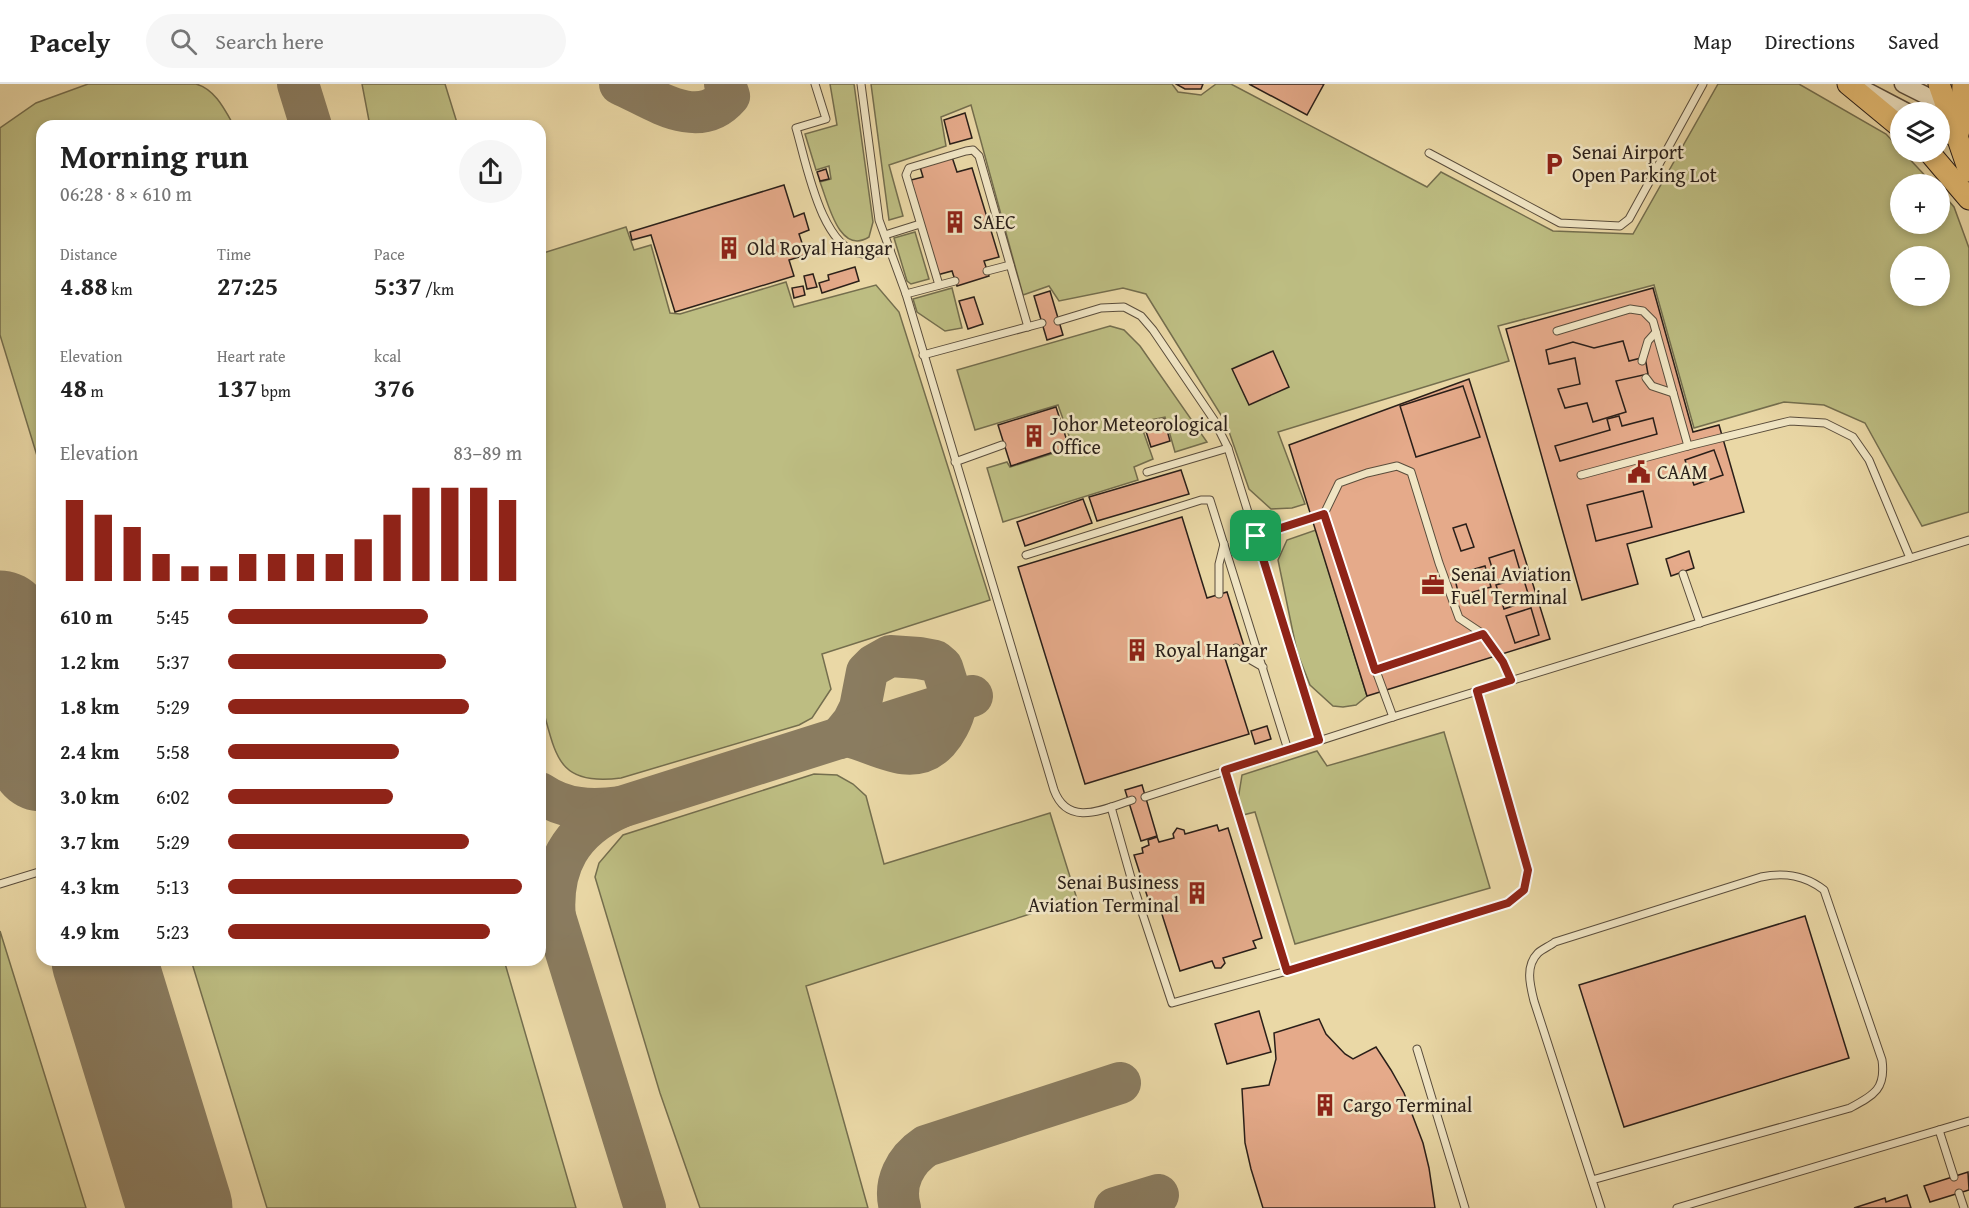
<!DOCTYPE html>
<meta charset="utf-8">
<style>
body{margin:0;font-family:"Gentium Book Plus",serif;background:#f6f6f6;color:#222;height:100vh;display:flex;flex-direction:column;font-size:22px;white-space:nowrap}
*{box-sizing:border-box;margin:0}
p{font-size:20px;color:#767676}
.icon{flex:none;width:33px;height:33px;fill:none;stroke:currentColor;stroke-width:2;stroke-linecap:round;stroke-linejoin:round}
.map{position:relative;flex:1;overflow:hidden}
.details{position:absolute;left:36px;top:36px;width:510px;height:846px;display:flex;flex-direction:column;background:#fff;border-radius:18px;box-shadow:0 3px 9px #0003}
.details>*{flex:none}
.fabs{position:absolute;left:1890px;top:18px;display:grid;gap:12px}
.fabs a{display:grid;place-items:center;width:60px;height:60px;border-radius:50%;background:#fff;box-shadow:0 3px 9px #0003;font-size:30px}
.pin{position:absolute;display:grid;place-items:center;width:51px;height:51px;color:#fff;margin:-26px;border-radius:12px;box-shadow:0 3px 9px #0006}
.round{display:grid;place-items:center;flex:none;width:63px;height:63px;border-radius:32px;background:#f6f6f6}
.summary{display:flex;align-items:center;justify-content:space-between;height:102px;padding:0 24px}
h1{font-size:33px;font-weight:700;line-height:45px}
.figures{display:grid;grid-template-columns:repeat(3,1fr);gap:9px;height:102px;padding:6px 24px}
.figures div{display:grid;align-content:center}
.figures b{font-size:26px;font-weight:700}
.figures small{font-size:16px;font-weight:400}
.figures p{font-size:16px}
.chart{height:168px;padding:12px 24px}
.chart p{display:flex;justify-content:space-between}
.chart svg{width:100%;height:108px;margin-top:6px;stroke:#8f2418;stroke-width:6}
ul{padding:0 24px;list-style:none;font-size:20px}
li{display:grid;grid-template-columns:96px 72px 1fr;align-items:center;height:45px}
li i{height:15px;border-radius:8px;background:#8f2418}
header{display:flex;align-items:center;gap:36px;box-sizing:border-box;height:84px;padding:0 30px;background:#fff;border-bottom:2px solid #e0e0e0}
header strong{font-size:28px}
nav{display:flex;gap:33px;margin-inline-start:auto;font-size:21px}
.search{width:420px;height:54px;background:#f6f6f6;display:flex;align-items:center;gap:15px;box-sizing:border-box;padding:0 21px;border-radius:33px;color:#767676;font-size:22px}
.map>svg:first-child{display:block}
</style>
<header>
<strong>Pacely</strong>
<div class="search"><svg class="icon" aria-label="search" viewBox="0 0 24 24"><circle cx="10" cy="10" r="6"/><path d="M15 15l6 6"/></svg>Search here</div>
<nav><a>Map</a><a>Directions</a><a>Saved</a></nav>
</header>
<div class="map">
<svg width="1969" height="1124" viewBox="0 0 1969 1124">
<rect width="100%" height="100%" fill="#ead8a6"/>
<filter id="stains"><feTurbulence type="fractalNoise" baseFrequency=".00333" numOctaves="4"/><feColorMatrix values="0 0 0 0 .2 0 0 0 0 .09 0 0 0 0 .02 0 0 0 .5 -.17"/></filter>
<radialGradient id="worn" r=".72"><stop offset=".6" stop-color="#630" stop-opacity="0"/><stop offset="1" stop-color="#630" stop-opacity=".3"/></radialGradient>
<g fill="#bdbd82" stroke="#746e4e" stroke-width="1.5" fill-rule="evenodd">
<path d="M 88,0 L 196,0 C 215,5 225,26 234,42 L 42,42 L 42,388 L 0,251 L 0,44 L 36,19 Z"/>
<path d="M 362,0 L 445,0 L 458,42 L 370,42 Z"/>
<path d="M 830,0 L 854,0 L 873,138 L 869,153 C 839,172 828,118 820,98 L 831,95 L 829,82 L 816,86 L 805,50 L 837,41 Z"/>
<path d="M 871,0 L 1172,0 L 1178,8 L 1201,11 L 1216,0 L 1231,0 L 1427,103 L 1441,88 L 1553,147 L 1633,150 L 1718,0 L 1799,0 L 1886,50 L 1933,100 L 1900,100 L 1900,140 L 1940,140 L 1940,107 L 1954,123 L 1969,164 L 1969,428 L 1922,442 L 1865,339 L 1824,321 L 1784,318 L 1694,344 L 1654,201 L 1498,242 L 1509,277 L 1278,348 L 1305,420 L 1292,424 L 1271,425 L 1249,405 L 1226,339 L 1146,210 L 1123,204 L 1059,217 L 1049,202 L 1023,211 L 971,21 L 941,33 L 946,62 L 889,81 L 903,132 L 889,136 ZM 1900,172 L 1940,172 L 1940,212 L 1900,212 Z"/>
<path d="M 626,143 L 634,166 L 651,161 L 670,229 L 680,230 L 786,198 L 794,223 L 876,201 L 899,228 L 990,516 L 822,570 L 831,605 L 812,634 L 799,641 L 621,694 C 554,703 556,668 540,615 L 540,170 Z"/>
<path d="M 915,148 L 929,195 L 911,200 L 907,197 L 894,154 Z"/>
<path d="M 952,204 L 962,244 L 945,247 L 917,228 L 913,215 Z"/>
<path d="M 1110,242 L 1124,246 L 1140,262 L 1207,358 L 1175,368 L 1165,333 L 1140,338 L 1153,375 L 1134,383 L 1138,396 L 1003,438 L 987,384 L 1007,378 L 1010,383 L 1073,363 L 1058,321 L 975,346 L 957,286 Z"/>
<path d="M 1316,446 L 1367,612 L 1356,621 L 1343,623 L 1333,622 L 1310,601 L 1297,568 L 1278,476 L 1287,456 Z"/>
<path d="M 1444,648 L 1490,804 L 1295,860 L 1255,728 L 1243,731 L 1238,716 L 1242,691 L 1317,667 L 1327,682 Z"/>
<path d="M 814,690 L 837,691 L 853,700 L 866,712 L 884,780 L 1050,729 L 1077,815 L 806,902 L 868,1124 L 700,1124 L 660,1009 L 595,793 L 599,779 L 623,751 Z"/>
<path d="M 0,847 L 86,1124 L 0,1124 Z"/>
<path d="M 191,876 L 504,876 L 576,1124 L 267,1124 Z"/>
</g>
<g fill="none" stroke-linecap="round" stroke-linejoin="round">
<g stroke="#8a7c60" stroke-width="42">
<path d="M 298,0 L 311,42"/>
<path d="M 620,0 C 654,15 698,48 729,12 L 725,0"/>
<path d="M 840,654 L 853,638 L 860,624 L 867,588 L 874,581 L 890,572 L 919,574 L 935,577 L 942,583 L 955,624 C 953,635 945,649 938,657 C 911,686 876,657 846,652"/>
<path d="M 540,709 C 565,726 591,727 621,723"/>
<path d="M 548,810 L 645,1124"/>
<path d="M 555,836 C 550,782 571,745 621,723 L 972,612"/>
<path d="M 900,1124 C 893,1099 905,1076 926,1062 L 1120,999"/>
<path d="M 1115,1124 L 1158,1111"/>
</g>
<g stroke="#8a7c60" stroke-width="105">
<path d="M 0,539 L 42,675"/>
<path d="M 104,876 L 180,1124"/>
</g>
</g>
<g fill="#e5aa8a" stroke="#2a1f19" stroke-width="1.5">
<path d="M 1176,0 L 1203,0 L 1201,5 L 1185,5 Z"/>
<path d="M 1249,0 L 1324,0 L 1307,31 Z"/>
<path d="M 965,29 L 972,54 L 950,60 L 944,36 Z"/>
<path d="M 952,73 L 957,88 L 972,84 L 999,173 L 984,177 L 989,192 L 957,202 L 952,187 L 937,191 L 911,96 L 923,93 L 920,83 Z"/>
<path d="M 826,85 L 829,95 L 820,97 L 817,88 Z"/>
<path d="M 784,101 L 794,133 L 804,129 L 809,146 L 799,150 L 806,171 L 789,176 L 794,192 L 675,228 L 651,151 L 632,156 L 630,148 Z"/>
<path d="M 855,183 L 859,197 L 822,209 L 819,199 L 829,196 L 828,191 Z"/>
<path d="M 813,190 L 817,203 L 807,205 L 804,192 Z"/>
<path d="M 803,202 L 805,211 L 794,214 L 792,204 Z"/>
<path d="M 1653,204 L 1693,348 L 1719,341 L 1744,428 L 1627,460 L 1638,500 L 1582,516 L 1506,245 Z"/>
<path d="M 1050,207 L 1063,251 L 1047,256 L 1034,212 Z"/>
<path d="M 974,213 L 983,240 L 968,245 L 959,217 Z"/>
<path d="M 1623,257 L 1629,277 L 1645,273 L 1648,290 L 1616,297 L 1626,328 L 1593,338 L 1587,319 L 1565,324 L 1558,305 L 1580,300 L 1575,274 L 1549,280 L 1546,266 L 1573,258 L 1594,264 Z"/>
<path d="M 1273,267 L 1289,303 L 1249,321 L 1232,285 Z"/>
<path d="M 1469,295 L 1550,555 L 1367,612 L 1289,361 Z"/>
<path d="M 1463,302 L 1480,353 L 1416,373 L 1400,322 Z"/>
<path d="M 1056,323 L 1069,363 L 1011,382 L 998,341 Z"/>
<path d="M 1619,332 L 1622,342 L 1653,334 L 1657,350 L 1560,377 L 1555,362 L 1610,346 L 1607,335 Z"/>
<path d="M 1164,335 L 1170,357 L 1151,363 L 1144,341 Z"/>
<path d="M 1714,366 L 1723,391 L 1694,401 L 1685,376 Z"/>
<path d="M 1181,386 L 1189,410 L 1097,437 L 1089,413 Z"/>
<path d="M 1643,407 L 1652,443 L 1596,457 L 1587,421 Z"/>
<path d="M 1083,415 L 1092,439 L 1025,462 L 1017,438 Z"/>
<path d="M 1182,433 L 1207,514 L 1227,508 L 1244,562 L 1223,568 L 1249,650 L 1085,700 L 1018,483 Z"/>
<path d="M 1466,440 L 1474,463 L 1461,467 L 1453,444 Z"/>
<path d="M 1514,466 L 1521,490 L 1496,497 L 1489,474 Z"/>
<path d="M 1689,467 L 1694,484 L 1671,492 L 1666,475 Z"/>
<path d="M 1485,482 L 1491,503 L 1459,512 L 1454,491 Z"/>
<path d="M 1523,493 L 1530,516 L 1504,525 L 1496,501 Z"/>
<path d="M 1531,524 L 1539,551 L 1515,559 L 1506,532 Z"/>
<path d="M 1267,642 L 1271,655 L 1255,660 L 1251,647 Z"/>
<path d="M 1142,701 L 1157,752 L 1141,757 L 1125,706 Z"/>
<path d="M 1217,741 L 1219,747 L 1228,744 L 1262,854 L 1253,857 L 1256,864 L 1223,874 L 1225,879 L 1221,884 L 1215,884 L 1212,877 L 1180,887 L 1159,821 L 1151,824 L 1134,771 L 1143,769 L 1142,764 L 1149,761 L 1148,756 L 1157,753 L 1159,758 L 1174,754 L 1173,750 L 1177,744 L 1184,746 L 1185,750 Z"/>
<path d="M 1805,832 L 1849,974 L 1624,1043 L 1579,901 Z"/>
<path d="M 1259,927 L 1271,968 L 1227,980 L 1215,940 Z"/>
<path d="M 1319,935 L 1326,950 L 1345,970 L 1353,975 L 1376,963 L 1391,986 L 1404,1009 L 1423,1059 L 1429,1084 L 1435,1124 L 1263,1124 L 1251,1085 L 1245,1059 L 1242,1005 L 1269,1001 L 1276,975 L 1274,949 Z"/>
<path d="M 1968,1088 L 1969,1106 L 1930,1118 L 1924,1102 Z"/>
<path d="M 1907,1111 L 1911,1124 L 1854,1124 L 1885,1114 L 1886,1118 Z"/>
</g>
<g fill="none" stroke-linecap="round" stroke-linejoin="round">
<g stroke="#5a4d3c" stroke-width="9">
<g id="service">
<path d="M 815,0 L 826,35 L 796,44 C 806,77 821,166 863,170 C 872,171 881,168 890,166"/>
<path d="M 861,0 L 879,136 L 906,210 L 1054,706 C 1068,744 1104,725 1132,716"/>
<path d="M 1429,69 L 1560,139 L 1620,142 L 1629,135 L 1703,0"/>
<path d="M 885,151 L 920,140"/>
<path d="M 987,187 L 1010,181"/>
<path d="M 939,201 L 906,91 L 909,84 L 966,67 L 973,66 L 979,72 L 1028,243"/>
<path d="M 906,210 L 955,197"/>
<path d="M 1058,237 L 1101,224 L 1124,223 L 1141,232 L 1153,246 L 1214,336 L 1228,364 L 1319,656"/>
<path d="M 1557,247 L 1630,225 L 1643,227 L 1653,237 L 1688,362"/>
<path d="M 923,271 L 1042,239"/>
<path d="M 1642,277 L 1648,257 L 1656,248"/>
<path d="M 1646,294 L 1652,302 L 1673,309"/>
<path d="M 955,378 L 1002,361"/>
<path d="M 1147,388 L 1228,364"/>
<path d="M 1581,391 L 1688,362 L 1790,337 L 1825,339 L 1853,353 L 1869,376 L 1910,474"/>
<path d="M 1256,452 L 1324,430"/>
<path d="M 1026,471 L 1201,416 L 1210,416 L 1288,666"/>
<path d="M 1683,490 L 1700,539"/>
<path d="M 1219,510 L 1219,480 L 1224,460"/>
<path d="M 1236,564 L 1244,572 L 1263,583"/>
<path d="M 1375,586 L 1483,550"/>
<path d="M 1393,633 L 1365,557 L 1324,430 L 1339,399 L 1367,389 L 1397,382 L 1411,388 L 1439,479 L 1459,534 L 1483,550 L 1503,578 L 1511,596"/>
<path d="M 1225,686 L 1287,887"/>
<path d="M 1145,713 L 1393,633 L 1969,456"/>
<path d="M 1111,723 L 1133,801 L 1172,919 L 1287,887 L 1508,819 L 1525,806 L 1528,785 L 1477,607"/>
<path d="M 0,800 L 42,787"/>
<path d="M 1417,965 L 1465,1124"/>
<path d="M 1939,1046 L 1954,1093"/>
<path d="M 1592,1096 L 1850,1024 C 1874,1011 1886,1005 1882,976 L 1824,806 C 1805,791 1785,788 1761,793 L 1555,858 C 1550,862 1542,865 1538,869 C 1525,882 1530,901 1534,917 L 1601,1124"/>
<path d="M 1959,1109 L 1964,1124"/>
<path d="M 1677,1124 L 1969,1037"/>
</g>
</g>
<g stroke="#5a4d3c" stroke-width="19">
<g id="tertiary">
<path d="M 1903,0 L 1947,22"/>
<path d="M 1865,6 L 1907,28"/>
<path d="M 1940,46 L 1957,55"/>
</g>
</g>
<g stroke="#2a1f19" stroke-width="23">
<g id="primary">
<path d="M 1848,0 L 1900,43"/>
<path d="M 1939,0 L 1969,87"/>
<path d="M 1958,50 L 1962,34 L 1963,0"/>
<path d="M 1929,68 L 1969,115"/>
</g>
</g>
<use href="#service" stroke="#f1e6c5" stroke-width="7"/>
<use href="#tertiary" stroke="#f1e6c5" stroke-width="16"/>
<use href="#primary" stroke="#e5bc73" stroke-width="21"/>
</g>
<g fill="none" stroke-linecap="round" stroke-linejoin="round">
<g stroke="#fff" stroke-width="12">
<path id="route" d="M 1324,430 L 1375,586 L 1483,550 L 1503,578 L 1511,596 L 1477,607 L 1528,786 L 1524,806 L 1508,819 L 1287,887 L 1225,686 L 1319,656 L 1256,452 Z"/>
</g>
<use href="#route" stroke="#8f2418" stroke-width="8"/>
</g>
<defs>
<g id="parking-bare" transform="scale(1.8)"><path d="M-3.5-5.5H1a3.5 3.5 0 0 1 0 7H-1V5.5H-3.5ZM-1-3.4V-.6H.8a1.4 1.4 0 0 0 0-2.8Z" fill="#8f2418" stroke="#f1e6c5" stroke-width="2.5" paint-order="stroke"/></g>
<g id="building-bare" transform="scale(1.8)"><path d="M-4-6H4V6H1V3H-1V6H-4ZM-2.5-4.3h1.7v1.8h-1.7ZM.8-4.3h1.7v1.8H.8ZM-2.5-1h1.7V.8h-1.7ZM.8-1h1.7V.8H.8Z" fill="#8f2418" stroke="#f1e6c5" stroke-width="2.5" paint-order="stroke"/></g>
<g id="civic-bare" transform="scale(1.8)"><path d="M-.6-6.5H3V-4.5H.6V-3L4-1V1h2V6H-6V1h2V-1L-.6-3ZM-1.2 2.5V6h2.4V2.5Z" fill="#8f2418" stroke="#f1e6c5" stroke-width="2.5" paint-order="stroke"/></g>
<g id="office-bare" transform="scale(1.8)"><path d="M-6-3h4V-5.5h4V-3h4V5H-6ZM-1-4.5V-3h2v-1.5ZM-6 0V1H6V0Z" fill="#8f2418" stroke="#f1e6c5" stroke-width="2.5" paint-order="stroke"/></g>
</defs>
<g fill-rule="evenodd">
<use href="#parking-bare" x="1554" y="80"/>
<use href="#building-bare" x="955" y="138"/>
<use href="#building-bare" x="729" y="164"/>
<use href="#building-bare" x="1034" y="352"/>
<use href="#civic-bare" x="1639" y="388"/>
<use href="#office-bare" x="1433" y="501"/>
<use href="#building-bare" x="1137" y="566"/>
<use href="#building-bare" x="1197" y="809"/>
<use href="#building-bare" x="1325" y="1021"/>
</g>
<g text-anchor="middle" stroke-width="5" stroke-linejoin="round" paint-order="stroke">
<g font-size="20" fill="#2a1f19" stroke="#f1e6c5" text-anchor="start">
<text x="1572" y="75">Senai Airport<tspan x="1572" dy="23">Open Parking Lot</tspan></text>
<text x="973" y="145">SAEC</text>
<text x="747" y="171">Old Royal Hangar</text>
<text x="1052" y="347">Johor Meteorological<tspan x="1052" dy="23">Office</tspan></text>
<text x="1657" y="395">CAAM</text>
<text x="1451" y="497">Senai Aviation<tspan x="1451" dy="23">Fuel Terminal</tspan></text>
<text x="1155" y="573">Royal Hangar</text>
<text x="1179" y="805" text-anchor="end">Senai Business<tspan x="1179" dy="23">Aviation Terminal</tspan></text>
<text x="1343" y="1028">Cargo Terminal</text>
</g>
</g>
<rect width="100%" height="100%" filter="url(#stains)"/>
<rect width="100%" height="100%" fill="url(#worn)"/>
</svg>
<div class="fabs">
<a><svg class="icon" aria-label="layers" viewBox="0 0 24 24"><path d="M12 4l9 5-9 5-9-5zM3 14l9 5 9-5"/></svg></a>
<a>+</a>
<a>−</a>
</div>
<div class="pin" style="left:1256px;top:452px;background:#1e9e55"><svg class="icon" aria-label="arrive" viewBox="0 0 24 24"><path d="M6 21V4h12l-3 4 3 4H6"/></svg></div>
<section class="details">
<div class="summary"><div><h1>Morning run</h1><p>06:28 · 8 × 610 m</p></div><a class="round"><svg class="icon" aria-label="share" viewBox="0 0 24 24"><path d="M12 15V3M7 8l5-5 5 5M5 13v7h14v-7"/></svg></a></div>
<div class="figures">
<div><p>Distance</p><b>4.88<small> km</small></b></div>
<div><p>Time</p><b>27:25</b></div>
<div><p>Pace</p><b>5:37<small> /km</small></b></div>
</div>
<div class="figures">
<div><p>Elevation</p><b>48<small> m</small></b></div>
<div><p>Heart rate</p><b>137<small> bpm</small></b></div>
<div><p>kcal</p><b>376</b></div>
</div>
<div class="chart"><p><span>Elevation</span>83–89 m</p>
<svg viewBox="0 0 160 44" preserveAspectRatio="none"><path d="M5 44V11M15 44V17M25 44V22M35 44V33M45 44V38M55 44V38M65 44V33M75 44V33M85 44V33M95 44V33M105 44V27M115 44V17M125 44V6M135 44V6M145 44V6M155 44V11"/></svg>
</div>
<ul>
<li><b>610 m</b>5:45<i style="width:68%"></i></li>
<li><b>1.2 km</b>5:37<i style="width:74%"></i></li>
<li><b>1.8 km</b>5:29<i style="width:82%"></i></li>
<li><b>2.4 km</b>5:58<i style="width:58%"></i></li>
<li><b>3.0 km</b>6:02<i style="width:56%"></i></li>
<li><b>3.7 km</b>5:29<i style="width:82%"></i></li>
<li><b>4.3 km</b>5:13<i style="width:100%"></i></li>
<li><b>4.9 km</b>5:23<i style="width:89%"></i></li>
</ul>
</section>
</div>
